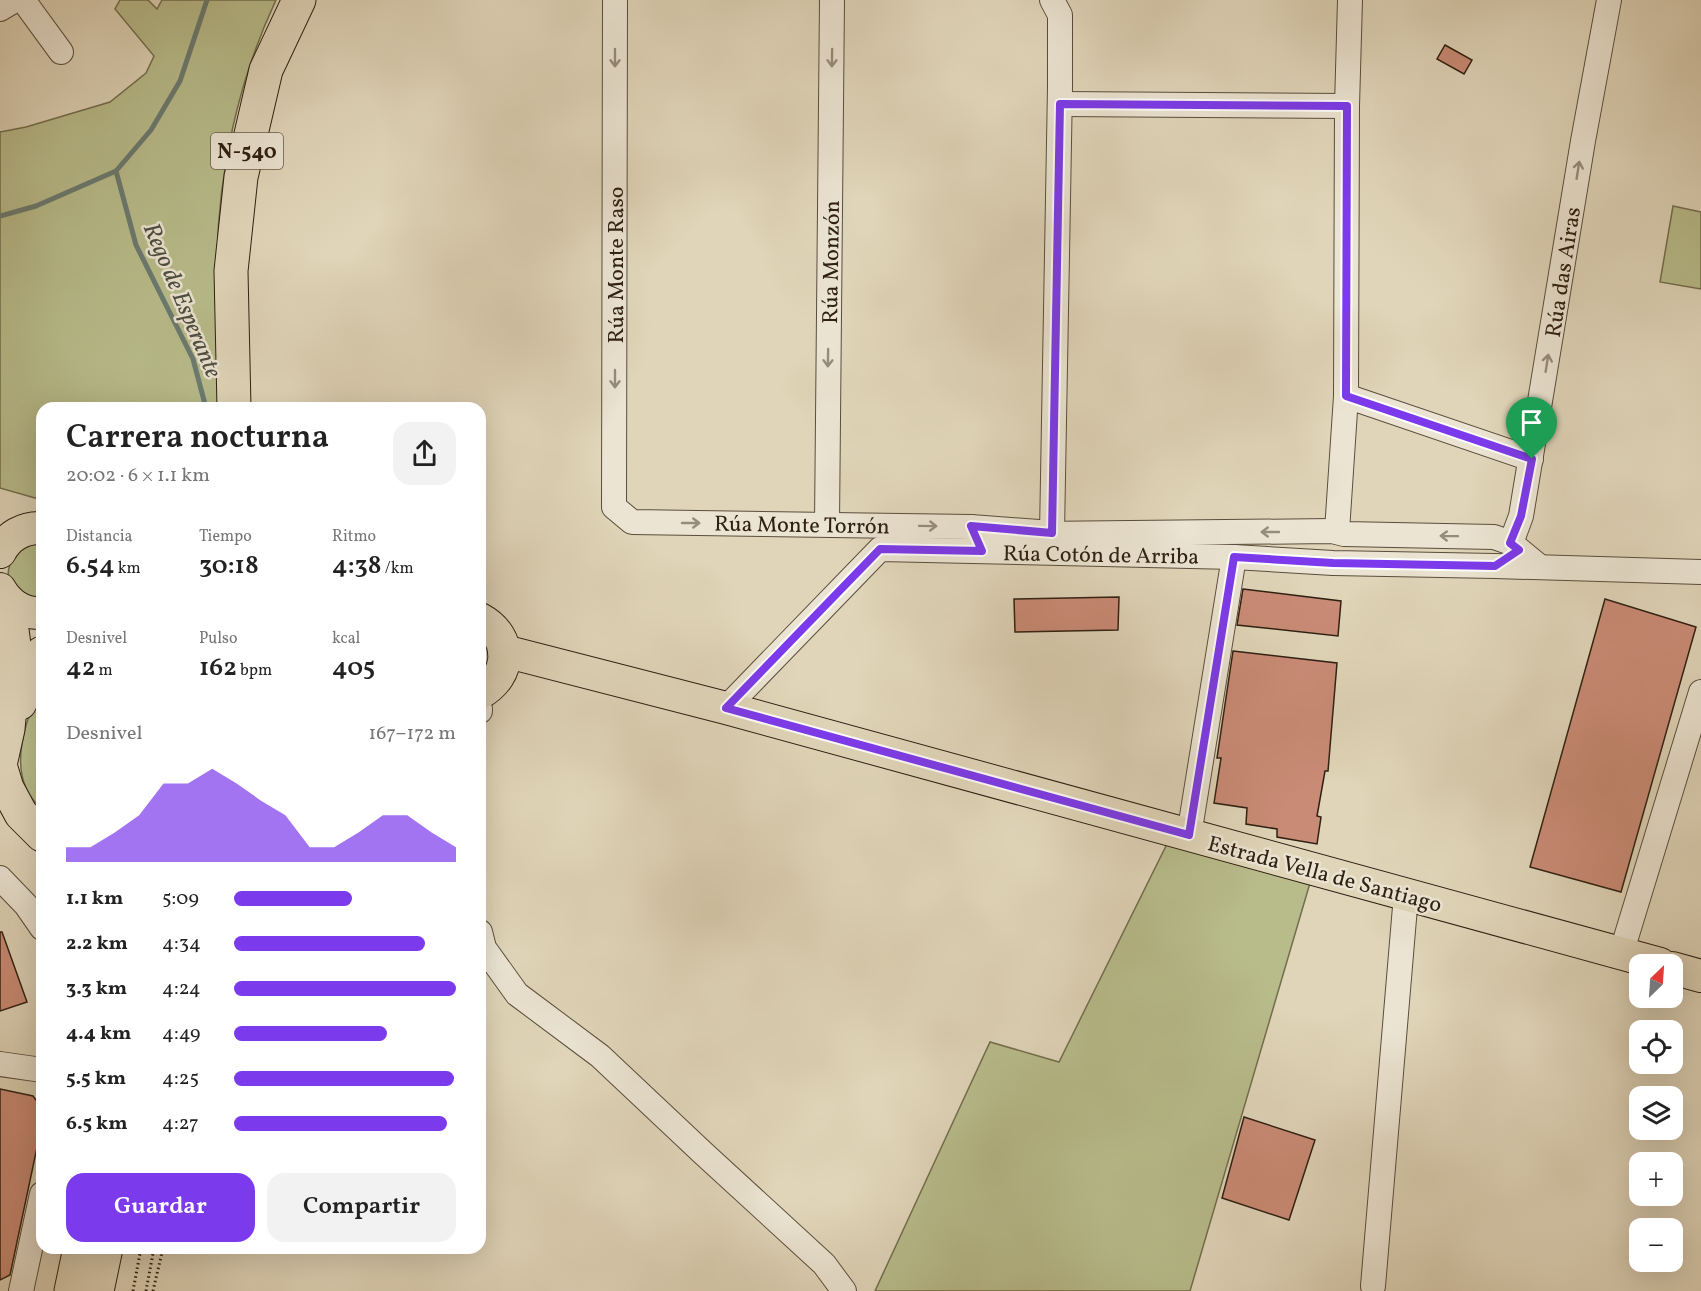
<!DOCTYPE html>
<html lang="es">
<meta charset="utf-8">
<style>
body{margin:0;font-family:Vollkorn,serif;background:#f2f2f2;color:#222;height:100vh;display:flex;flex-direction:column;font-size:22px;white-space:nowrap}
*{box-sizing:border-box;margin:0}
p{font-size:20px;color:#767676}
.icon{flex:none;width:33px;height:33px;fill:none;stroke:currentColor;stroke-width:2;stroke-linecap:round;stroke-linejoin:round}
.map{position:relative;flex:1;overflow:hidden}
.sheet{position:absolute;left:36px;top:402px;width:450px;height:852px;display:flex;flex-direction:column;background:#fff;border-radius:18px;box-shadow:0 6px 24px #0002}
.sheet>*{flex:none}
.needle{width:39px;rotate:25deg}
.tools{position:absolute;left:1629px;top:954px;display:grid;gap:12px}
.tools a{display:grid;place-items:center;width:54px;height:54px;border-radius:12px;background:#fff;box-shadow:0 6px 24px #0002;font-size:30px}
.pin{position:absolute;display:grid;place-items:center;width:51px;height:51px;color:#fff;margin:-62px -26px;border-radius:50% 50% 50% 0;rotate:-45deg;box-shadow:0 0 6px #0007}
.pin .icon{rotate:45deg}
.round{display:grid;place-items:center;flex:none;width:63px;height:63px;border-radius:18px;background:#f2f2f2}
.headline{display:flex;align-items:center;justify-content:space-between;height:102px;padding:0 30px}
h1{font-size:33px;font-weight:600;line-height:45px}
.metrics{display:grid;grid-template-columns:repeat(3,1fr);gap:9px;height:102px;padding:6px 30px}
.metrics div{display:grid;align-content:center}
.metrics b{font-size:26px;font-weight:600}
.metrics small{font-size:16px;font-weight:400}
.metrics p{font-size:16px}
.chart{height:168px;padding:12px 30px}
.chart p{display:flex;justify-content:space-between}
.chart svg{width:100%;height:108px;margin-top:6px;fill:#7c3aed;opacity:.7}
.cta{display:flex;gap:12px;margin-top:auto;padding:12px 30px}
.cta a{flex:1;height:69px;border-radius:18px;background:#7c3aed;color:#fff;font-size:24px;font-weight:600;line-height:69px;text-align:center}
.cta a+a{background:#f2f2f2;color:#222}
ul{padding:0 30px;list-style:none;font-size:20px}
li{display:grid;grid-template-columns:96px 72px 1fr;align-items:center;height:45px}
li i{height:15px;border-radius:8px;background:#7c3aed}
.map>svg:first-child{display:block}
</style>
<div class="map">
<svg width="1701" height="1291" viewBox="0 0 1701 1291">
<rect width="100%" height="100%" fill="#e0d5b9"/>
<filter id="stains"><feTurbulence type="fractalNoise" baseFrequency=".00333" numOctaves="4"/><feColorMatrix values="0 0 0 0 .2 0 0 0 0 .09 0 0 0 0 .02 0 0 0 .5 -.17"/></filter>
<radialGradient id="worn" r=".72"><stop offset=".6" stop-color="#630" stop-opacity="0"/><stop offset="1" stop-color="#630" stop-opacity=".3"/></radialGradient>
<g fill="#b8bc8b" stroke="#736e4e" stroke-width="1.5">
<path d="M 120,0 L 148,0 L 157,9 L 162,0 L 276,0 C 238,81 218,173 217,262 C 216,310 218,359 219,408 L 42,408 L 42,500 L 0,488 L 0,132 L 26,127 L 110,102 L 146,73 L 154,56 L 115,9 Z"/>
<path d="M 1673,206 L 1701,212 L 1701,289 L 1660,282 Z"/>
<path d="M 36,544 L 42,546 L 42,601 L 35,602 L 9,584 C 5,564 15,548 36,544 Z"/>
<path d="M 42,685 L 42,809 C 5,778 24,722 42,685 Z"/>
<path d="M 1167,844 L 1310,883 L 1190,1291 L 875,1291 L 990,1042 L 1059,1062 Z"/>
</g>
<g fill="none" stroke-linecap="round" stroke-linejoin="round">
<g stroke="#6b7b71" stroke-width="5">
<path d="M 116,171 L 136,245 L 193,359 L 206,408"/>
<path d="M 0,216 L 36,206 L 116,171 L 151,130 L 180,81 L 207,0"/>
</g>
</g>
<g fill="#ca8b76" stroke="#2e2012" stroke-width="1.5">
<path d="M 1445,45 L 1472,60 L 1464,74 L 1437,59 Z"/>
<path d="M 1243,589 L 1341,601 L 1338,636 L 1237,625 Z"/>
<path d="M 1119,597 L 1118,630 L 1015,632 L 1014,599 Z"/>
<path d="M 1605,599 L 1696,627 L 1621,892 L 1530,867 Z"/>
<path d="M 1233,651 L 1337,663 L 1328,771 L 1325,771 L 1317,816 L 1321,817 L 1317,844 L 1277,837 L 1277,829 L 1246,824 L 1247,808 L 1214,803 L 1221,758 L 1217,758 Z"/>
<path d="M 0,932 L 2,932 L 27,1002 L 0,1011 Z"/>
<path d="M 0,1089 L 33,1096 L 42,1108 L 42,1124 L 10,1275 L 0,1280 Z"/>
<path d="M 1244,1117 L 1315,1140 L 1289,1220 L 1222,1198 Z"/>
</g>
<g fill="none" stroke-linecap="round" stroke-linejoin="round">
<g stroke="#5a4d3c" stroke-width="26">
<g id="minor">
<path d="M 23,0 L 61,52"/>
<path d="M 615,0 L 614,507 L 632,522 L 971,527 L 983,551"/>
<path d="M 0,9 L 15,0"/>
<path d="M 1060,104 L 1347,106"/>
<path d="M 1346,396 L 1531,459"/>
<path d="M 827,524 L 832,0"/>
<path d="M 971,527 L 1052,533 L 1060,87 L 1060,15 L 1052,0"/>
<path d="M 1337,531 L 1346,396 L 1347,106 L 1350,0"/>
<path d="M 1037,534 L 1332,531 L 1344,534 L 1494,537 L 1511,543 L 1540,567"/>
<path d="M 1511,543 L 1521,516 L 1583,141 L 1609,0"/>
<path d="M 726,708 L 880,549 L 1234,557 L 1333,563 L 1495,566 L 1701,572"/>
<path d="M 480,709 L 480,711"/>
<path d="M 1189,835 L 1234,557"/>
<path d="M 0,878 L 26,905 L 42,928"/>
<path d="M 480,932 L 484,948 L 517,994 L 600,1056 L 703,1153 L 824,1264 L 844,1291"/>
<path d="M 1621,954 L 1701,692"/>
<path d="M 0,1064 L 42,1070"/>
<path d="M 1373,1286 L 1406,895"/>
<path d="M 21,1291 L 42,1194"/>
</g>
</g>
<g stroke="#2e2012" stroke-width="34">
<g id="major">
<path d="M 0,552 C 8,536 24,527 42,528"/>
<path d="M 0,589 C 9,605 24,614 42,613"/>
<path d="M 480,619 C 513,637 512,675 480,693"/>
<path d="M 504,651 L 726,708 L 1660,964"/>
<path d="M 1672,968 L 1701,976"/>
</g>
</g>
<g stroke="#2e2012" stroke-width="35">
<g id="highway">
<path d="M 234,408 L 231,271 L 241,177 L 266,70 L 299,0"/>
<path d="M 8,601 L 15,652 L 8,729 L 0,765 L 7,788 L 21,814 L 42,835"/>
<path d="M 20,703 L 42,653"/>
<path d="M 71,1291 L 80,1248"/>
<path d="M 97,1291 L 106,1248"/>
</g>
</g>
<g stroke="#2e2012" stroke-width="3" stroke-dasharray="1.5 3" stroke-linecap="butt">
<path d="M 133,1291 L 141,1248"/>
<path d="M 146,1291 L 154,1248"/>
<path d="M 153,1291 L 163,1248"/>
</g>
<use href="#minor" stroke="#ebe4d2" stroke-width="24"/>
<use href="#major" stroke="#e0d5b9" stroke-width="32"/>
<use href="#highway" stroke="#e0d5b9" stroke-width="33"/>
</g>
<defs><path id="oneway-shaft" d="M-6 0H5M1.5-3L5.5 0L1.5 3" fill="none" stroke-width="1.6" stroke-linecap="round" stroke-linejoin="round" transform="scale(1.5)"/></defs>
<g stroke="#968c7c">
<use href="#oneway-shaft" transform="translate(615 58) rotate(90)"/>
<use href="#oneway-shaft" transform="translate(832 58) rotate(91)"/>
<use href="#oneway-shaft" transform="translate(1578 170) rotate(-81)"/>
<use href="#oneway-shaft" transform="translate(828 358) rotate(91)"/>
<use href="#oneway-shaft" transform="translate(1547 363) rotate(-81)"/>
<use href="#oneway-shaft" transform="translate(615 379) rotate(90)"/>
<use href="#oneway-shaft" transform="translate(691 523)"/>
<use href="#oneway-shaft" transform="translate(928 526) rotate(1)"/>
<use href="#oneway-shaft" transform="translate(1270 532) rotate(180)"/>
<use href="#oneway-shaft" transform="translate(1449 536) rotate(-179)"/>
</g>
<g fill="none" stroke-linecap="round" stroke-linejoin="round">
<g stroke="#fff" stroke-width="12">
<path id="route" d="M 1060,104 L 1347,106 L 1346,396 L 1532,459 L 1521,516 L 1510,543 L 1519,550 L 1495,566 L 1333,563 L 1234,557 L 1189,835 L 726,708 L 880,549 L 982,551 L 971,526 L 1052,533 Z"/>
</g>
<use href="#route" stroke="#7c3aed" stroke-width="8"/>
</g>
<g text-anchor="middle" stroke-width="5" stroke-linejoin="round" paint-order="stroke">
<rect fill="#ebe4d2" stroke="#675b4c" stroke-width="1.5" x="211" y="133" width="72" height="36" rx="4.5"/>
<g font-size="21" font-weight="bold" fill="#2e2012">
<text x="247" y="158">N-540</text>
</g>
<g font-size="22" fill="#2e2012" stroke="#ebe4d2">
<text transform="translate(830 262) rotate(-89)" y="8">Rúa Monzón</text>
<text transform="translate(615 265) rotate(-90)" y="8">Rúa Monte Raso</text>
<text transform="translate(1562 272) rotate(-81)" y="8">Rúa das Airas</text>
<text transform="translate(802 524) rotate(1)" y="8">Rúa Monte Torrón</text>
<text transform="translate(1101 554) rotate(1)" y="8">Rúa Cotón de Arriba</text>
<text transform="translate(1325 873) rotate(15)" y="8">Estrada Vella de Santiago</text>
</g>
<g font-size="24" font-style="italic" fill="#4d4e42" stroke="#ebe4d2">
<text transform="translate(183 300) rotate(67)" y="8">Rego de Esperante</text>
</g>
</g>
<rect width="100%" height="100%" filter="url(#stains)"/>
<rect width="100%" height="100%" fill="url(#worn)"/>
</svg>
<div class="tools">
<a><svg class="needle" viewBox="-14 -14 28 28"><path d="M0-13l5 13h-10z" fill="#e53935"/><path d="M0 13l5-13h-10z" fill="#767676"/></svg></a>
<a><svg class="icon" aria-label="locate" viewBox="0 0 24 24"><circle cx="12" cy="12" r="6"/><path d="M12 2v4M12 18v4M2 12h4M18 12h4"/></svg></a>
<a><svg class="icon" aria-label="layers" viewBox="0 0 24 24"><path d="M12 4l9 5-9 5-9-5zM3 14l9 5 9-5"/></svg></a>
<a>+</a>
<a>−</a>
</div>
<div class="pin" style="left:1532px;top:459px;background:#1e9e55"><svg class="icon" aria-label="arrive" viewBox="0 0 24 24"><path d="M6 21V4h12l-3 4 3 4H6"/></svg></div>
<section class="sheet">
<div class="headline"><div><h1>Carrera nocturna</h1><p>20:02 · 6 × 1.1 km</p></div><a class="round"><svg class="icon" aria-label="share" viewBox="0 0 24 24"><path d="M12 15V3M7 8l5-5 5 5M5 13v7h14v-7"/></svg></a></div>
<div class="metrics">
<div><p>Distancia</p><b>6.54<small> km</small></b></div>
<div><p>Tiempo</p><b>30:18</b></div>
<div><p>Ritmo</p><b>4:38<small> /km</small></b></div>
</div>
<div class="metrics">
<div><p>Desnivel</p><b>42<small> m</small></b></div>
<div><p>Pulso</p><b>162<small> bpm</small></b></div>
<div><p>kcal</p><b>405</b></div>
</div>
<div class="chart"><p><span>Desnivel</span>167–172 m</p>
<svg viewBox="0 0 160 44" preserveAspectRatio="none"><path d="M0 44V38L10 38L20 32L30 25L40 12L50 12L60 6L70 12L80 19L90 25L100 38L110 38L120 32L130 25L140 25L150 32L160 38V44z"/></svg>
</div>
<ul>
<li><b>1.1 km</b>5:09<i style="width:53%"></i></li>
<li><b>2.2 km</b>4:34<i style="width:86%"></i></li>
<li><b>3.3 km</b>4:24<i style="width:100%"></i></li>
<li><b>4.4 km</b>4:49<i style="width:69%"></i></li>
<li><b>5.5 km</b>4:25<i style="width:99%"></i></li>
<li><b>6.5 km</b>4:27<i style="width:96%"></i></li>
</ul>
<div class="cta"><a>Guardar</a><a>Compartir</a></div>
</section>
</div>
